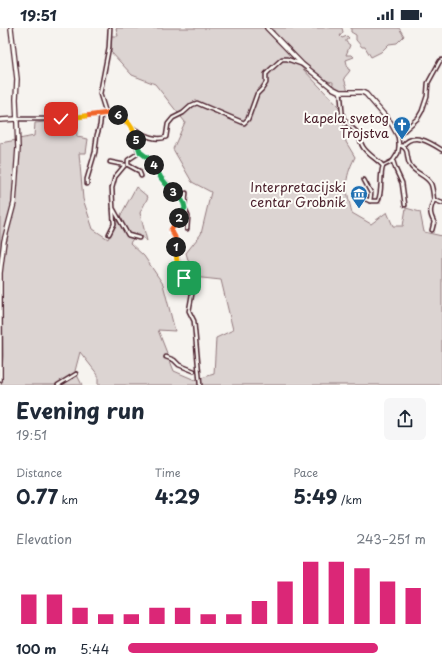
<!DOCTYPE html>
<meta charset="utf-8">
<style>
body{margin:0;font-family:"Playpen Sans",sans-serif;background:#f6f6f7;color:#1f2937;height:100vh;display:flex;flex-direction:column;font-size:15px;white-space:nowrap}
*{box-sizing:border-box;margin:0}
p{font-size:13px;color:#747a83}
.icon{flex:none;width:22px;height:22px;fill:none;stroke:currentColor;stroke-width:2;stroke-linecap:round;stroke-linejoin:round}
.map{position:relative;height:357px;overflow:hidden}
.details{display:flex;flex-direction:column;background:#fff;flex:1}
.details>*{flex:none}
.pin{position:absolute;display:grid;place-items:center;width:34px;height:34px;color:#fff;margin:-17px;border-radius:8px;box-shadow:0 2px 6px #0006}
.km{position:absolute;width:20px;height:20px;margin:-10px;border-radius:50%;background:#222;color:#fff;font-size:11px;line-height:20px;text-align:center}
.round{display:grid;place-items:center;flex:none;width:42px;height:42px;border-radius:6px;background:#f6f6f7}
.summary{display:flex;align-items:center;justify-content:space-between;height:68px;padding:0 16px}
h1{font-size:22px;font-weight:700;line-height:30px}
.metrics{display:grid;grid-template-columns:repeat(3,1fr);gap:6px;height:68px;padding:4px 16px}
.metrics div{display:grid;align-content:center}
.metrics b{font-size:20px;font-weight:700}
.metrics small{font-size:11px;font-weight:400}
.metrics p{font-size:11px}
.chart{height:112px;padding:8px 16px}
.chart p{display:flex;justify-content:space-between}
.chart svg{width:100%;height:72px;margin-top:4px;stroke:#db2777;stroke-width:6}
ul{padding:0 16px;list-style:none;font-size:13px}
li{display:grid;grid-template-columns:64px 48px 1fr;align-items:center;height:30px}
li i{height:10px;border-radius:5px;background:#db2777}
.status{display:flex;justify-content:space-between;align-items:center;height:28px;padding:0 20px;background:#fff;direction:ltr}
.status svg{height:11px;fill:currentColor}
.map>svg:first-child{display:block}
</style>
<div class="status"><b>19:51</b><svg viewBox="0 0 49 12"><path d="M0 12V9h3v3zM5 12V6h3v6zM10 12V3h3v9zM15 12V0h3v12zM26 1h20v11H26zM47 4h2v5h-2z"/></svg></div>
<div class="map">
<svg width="442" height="357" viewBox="0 0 442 357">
<rect width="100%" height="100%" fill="#f6f3ef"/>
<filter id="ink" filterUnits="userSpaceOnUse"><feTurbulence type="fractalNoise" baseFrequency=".025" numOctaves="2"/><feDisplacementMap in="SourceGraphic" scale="8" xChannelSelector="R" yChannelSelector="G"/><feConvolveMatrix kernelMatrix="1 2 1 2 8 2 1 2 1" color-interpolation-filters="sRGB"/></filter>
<g filter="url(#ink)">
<g fill="#dcd4d2" stroke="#937a7e">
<path d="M 116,0 L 264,0 L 340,80 L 345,103 L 346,114 L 355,129 C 343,153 346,160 352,185 L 371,196 L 387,184 L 393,198 L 403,198 L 406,180 L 420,184 L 424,204 L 442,208 L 442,357 L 98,357 L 98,347 L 80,324 L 75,343 L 76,345 L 56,357 L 1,357 L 3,328 L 2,235 L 15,174 L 19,111 L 34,108 L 35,95 L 76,91 L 77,109 L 88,111 L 86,125 L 79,125 L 83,171 L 93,201 L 108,211 L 136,159 L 148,169 L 140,185 L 147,213 L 137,205 L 130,215 L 144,228 L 163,256 L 175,303 L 158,302 L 174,343 L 195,352 L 214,346 L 216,310 L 233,302 L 221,252 L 193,249 L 186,225 L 201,206 L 211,164 L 192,154 L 173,121 L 185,94 L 155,56 L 132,47 L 111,24 L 111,8 L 118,8 Z"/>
<path d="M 268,0 L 342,0 L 343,4 L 340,8 L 342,10 L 347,8 L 349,10 L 346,12 L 346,14 L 350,17 L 346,27 L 352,27 L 354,29 L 346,32 L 348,41 L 350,42 L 349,44 L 344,50 L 348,63 L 334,61 L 331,58 L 333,56 L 333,54 L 327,53 L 327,55 L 305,37 L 274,6 L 274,3 L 273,1 Z"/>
<path d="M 351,0 L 399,0 L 404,8 L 397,15 L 389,16 L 381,24 L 371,29 L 365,19 L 362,19 L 356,12 L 356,7 L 351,4 Z"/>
<path d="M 17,112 L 13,169 L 0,232 L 0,115 Z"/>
<path d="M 77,347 L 82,357 L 59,357 L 73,348 Z"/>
</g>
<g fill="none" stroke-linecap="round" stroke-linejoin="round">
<g stroke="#4a1f2b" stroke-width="5.5">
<g id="minor">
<path d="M 442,32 L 440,33 L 428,55 L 427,68 L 422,83 L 418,90 L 398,108 L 399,117 C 411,120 405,129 410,137 C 415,146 427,147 431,156 C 433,161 433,167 434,172 L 442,175"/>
<path d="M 340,64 C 342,72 341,81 343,89 C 345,96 353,99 357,105 C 361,109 360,115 363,119 C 368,127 377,131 383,138"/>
<path d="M 106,85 L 100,66 L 109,19 L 110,0"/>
<path d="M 17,91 L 61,91 L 109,85 L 119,87 L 130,97 L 134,103 L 138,122 L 144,127 L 152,133 L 161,150 L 183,172 L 185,180 L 171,202 L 177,214 L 176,224 L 180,246 L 190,258 L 192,266 L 189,283 L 194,293 L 200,357"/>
<path d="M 134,103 L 136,102 C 144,108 157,113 166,109 L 168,96 L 173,90 L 183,85 L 192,77 L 197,75 L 244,95 L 248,91 L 257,66 L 262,61 L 266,55 L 266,46 L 271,41 L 282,31 L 287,31 L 301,36"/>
<path d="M 399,117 L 398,125 L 393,133 L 396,142 L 402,155 L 405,177"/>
<path d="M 403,118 C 413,103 431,115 442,122"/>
<path d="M 140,124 L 128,132 L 128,137 L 139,143 L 141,148"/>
<path d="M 110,134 L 125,137"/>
<path d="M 125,137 L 115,149 L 112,160 L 113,180 L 128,207 L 139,210"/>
<path d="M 364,152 L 371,165 L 370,173 L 378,173 C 383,162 379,150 383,138 L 393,133"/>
<path d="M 87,156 L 87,151 L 95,124 L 97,107 L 100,97 L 101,86"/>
<path d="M 361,169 L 370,173"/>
<path d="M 185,176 L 186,165"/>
<path d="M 185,181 L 188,188 L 187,201"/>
<path d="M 432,202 L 434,194 C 429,185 430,181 434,172"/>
<path d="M 109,206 L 114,196 L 113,182"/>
<path d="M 166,329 L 174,332 L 179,337 L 194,343"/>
<path d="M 58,357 L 76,346"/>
</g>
</g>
<g stroke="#4a1f2b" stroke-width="6">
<g id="major">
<path d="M 267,0 L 302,36 L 332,60 L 340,64 L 362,64 L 366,66 L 391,95 L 398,108"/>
<path d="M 0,92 L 17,91"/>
<path d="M 0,352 L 0,245 L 4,213 L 14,175 L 18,120 L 16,71 L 17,51 L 11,0"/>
</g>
</g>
<use href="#minor" stroke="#fdfcf7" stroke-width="2.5"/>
<use href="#major" stroke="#fdfcf7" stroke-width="3.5"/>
</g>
</g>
<g fill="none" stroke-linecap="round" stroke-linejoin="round" filter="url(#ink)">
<g stroke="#fff" stroke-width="8">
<path id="split-1" d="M 176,219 C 176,228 177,243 184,250"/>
</g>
<g stroke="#fff" stroke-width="8">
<path id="split-2" d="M 176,219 L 175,209 L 171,202 L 179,190"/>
</g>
<g stroke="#fff" stroke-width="8">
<path id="split-3" d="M 173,164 C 179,169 184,172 185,180 L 179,190"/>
</g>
<g stroke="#fff" stroke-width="8">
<path id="split-4" d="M 154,137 L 161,150 L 173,164"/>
</g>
<g stroke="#fff" stroke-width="8">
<path id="split-5" d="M 136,112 L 140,124 L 152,133 L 154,137"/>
</g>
<g stroke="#fff" stroke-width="8">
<path id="split-6" d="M 118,87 C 128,92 134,101 136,112"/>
</g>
<g stroke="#fff" stroke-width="8">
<path id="split-7" d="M 85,88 L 109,85 L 118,87"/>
</g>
<g stroke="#fff" stroke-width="8">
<path id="split-8" d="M 61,91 L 85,88"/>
</g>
<use href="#split-1" stroke="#f5b400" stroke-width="5"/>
<use href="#split-2" stroke="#f0652b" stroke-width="5"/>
<use href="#split-3" stroke="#22a559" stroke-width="5"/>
<use href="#split-4" stroke="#22a559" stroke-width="5"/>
<use href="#split-5" stroke="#22a559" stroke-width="5"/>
<use href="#split-6" stroke="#f5b400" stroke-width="5"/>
<use href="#split-7" stroke="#f0652b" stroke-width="5"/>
<use href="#split-8" stroke="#f5b400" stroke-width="5"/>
</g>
<defs>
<g id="church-pin" transform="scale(0.9)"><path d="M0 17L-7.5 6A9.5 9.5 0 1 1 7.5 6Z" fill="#1f6fb2" stroke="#fdfcf7"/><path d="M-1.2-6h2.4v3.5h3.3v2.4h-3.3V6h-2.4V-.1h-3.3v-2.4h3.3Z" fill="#fff"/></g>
<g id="museum-pin" transform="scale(0.9)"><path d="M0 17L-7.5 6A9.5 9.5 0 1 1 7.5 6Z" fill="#1f6fb2" stroke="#fdfcf7"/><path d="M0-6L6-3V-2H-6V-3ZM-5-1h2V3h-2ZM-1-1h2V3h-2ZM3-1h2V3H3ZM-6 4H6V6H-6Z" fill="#fff"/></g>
</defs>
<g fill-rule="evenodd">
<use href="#church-pin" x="402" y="97"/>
<use href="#museum-pin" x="359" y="166"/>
</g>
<g text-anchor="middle" stroke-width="4" stroke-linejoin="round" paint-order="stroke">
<g font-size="13" fill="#4a1f2b" stroke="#fdfcf7" text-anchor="end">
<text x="389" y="95">kapela svetog<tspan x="389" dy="15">Trojstva</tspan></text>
<text x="346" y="164">Interpretacijski<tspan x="346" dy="15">centar Grobnik</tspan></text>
</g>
</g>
</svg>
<div class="pin" style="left:184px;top:250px;background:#1e9e55"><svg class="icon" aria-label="arrive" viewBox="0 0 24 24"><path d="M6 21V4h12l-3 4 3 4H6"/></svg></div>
<div class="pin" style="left:61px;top:91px;background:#d93025"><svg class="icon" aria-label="check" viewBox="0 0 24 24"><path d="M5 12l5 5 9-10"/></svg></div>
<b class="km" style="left:176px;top:219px">1</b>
<b class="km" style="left:179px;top:190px">2</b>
<b class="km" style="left:173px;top:164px">3</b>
<b class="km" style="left:154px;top:137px">4</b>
<b class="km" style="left:136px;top:112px">5</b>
<b class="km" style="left:118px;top:87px">6</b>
</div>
<section class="details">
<div class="summary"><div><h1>Evening run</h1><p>19:51</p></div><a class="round"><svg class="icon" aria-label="share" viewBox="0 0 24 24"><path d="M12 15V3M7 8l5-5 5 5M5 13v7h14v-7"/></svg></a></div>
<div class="metrics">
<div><p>Distance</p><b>0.77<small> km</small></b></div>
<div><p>Time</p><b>4:29</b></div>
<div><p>Pace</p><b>5:49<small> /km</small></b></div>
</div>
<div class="chart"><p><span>Elevation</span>243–251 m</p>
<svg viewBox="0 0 160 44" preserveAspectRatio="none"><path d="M5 44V26M15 44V26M25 44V34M35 44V38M45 44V38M55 44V34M65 44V34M75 44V38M85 44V38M95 44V30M105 44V18M115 44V6M125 44V6M135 44V10M145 44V18M155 44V22"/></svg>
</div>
<ul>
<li><b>100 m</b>5:44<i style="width:84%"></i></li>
</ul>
</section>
